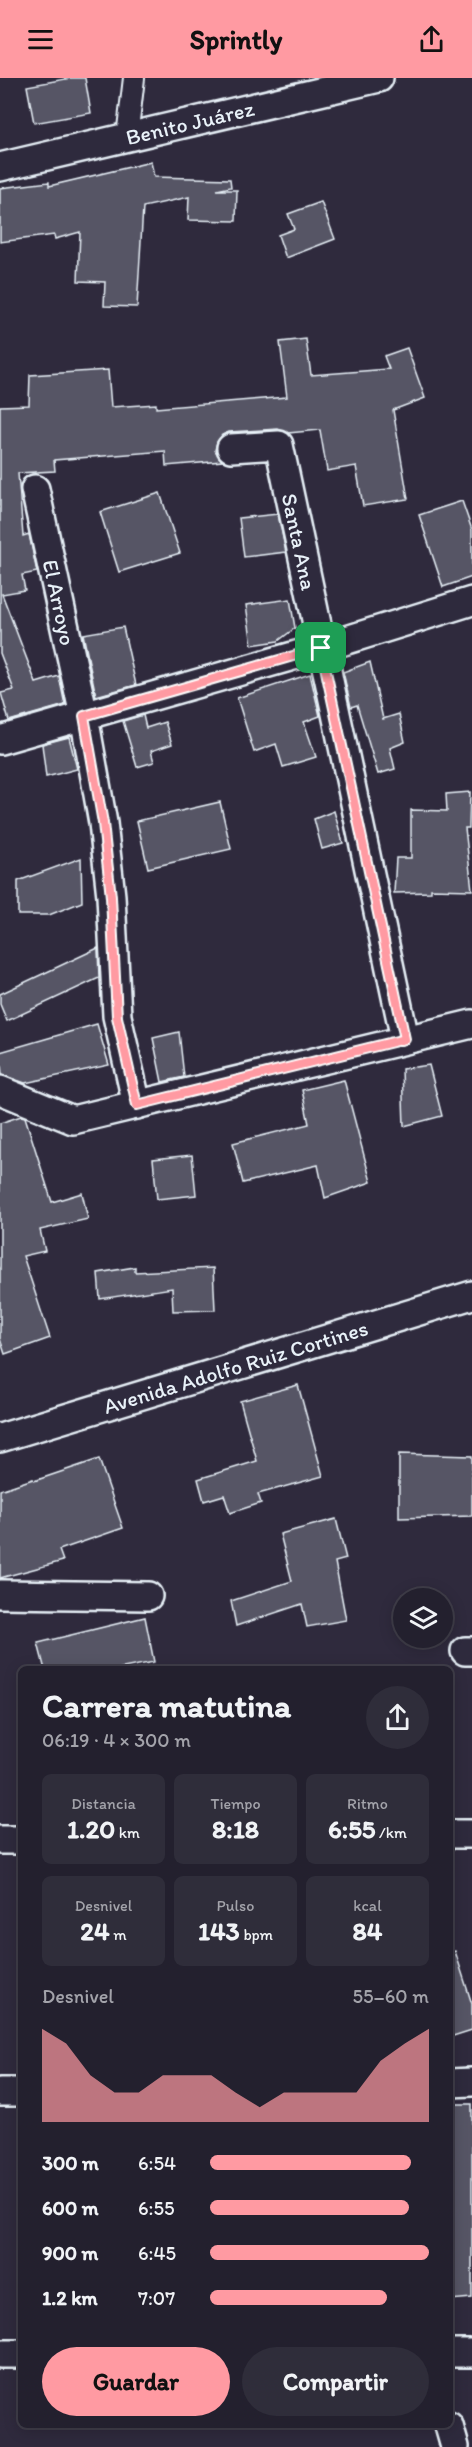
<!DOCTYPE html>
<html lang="es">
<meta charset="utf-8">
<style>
body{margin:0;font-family:Itim,sans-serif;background:#2f2d3a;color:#f1f3f6;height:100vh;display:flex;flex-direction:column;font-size:22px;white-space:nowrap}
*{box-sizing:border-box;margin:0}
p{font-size:20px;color:#a3a3aa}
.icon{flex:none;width:33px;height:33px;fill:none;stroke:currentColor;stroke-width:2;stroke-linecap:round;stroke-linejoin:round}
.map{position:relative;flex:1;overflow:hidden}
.sheet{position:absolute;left:18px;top:1588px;width:435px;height:762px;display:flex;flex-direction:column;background:#23202e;border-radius:9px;box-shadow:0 3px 15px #0003,0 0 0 2px #403e4a}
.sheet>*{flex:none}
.buttons{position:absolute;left:393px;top:1510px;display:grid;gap:12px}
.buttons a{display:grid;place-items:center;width:60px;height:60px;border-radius:50%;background:#23202e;box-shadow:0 3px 15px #0003,0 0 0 2px #403e4a;font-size:30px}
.pin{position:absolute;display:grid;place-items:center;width:51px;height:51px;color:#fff;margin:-26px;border-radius:12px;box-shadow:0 3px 9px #0006}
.round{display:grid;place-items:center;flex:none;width:63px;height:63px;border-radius:32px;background:#2f2d3a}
.summary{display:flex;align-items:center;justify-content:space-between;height:102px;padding:0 24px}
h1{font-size:33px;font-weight:800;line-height:45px}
.stats{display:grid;grid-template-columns:repeat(3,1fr);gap:9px;height:102px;padding:6px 24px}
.stats div{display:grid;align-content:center;border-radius:9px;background:#2f2d3a;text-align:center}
.stats b{font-size:26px;font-weight:800}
.stats small{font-size:16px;font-weight:400}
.stats p{font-size:16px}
.chart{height:168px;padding:12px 24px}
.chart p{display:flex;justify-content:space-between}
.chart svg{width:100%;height:108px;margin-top:6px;fill:#ff9aa2;opacity:.7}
.action{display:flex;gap:12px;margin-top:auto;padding:12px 24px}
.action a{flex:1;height:69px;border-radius:36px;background:#ff9aa2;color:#111;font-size:24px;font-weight:800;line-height:69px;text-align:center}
.action a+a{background:#2f2d3a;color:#f1f3f6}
ul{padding:0 24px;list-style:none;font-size:20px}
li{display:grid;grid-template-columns:96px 72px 1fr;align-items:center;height:45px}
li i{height:15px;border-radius:8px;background:#ff9aa2}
header{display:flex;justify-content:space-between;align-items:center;height:78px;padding:0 24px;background:#ff9aa2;color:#111;font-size:27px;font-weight:800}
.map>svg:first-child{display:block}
</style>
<header><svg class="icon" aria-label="menu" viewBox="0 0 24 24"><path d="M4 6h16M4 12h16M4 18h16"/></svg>Sprintly<svg class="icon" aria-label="share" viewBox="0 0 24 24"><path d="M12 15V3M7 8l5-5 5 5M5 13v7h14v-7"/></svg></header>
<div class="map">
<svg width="472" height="2369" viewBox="0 0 472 2369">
<rect width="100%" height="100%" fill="#2f2a3d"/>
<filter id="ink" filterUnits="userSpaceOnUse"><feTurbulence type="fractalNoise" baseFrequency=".0167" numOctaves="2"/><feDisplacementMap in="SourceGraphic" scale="12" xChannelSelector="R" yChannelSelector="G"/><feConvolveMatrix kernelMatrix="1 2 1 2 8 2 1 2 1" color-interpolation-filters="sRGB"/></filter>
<g filter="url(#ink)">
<g fill="#575565" stroke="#e8f1f8" stroke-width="1.5">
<path d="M 71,0 L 85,0 L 91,35 L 34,45 L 27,8 Z"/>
<path d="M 151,84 L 154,99 L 230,101 L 231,109 L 217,112 L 237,112 L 236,143 L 188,142 L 189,119 L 143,129 L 137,229 L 104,228 L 105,204 L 78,203 L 80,154 L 55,161 L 54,157 L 0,164 L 0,110 L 49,104 L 49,108 Z"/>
<path d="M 321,124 L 335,161 L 286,180 L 278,157 L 294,151 L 288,136 Z"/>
<path d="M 306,261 L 311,297 L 389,291 L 384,278 L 407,270 L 425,320 L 393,332 L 408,421 L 363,428 L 356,388 L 327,393 L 320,352 L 288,355 L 278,351 L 229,354 L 222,357 L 217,364 L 215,372 L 222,383 L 166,388 L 165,373 L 54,382 L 55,393 L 18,395 L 23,458 L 29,456 L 37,494 L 22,497 L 25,512 L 2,516 L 36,605 L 59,598 L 65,627 L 9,643 L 1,615 L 14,612 L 0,575 L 0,328 L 29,327 L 30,297 L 108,292 L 111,329 L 156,326 L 156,330 L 287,319 L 280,264 Z"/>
<path d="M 160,415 L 180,475 L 119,494 L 100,434 Z"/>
<path d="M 462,423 L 472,452 L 472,499 L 443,509 L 419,437 Z"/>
<path d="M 278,436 L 286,474 L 244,479 L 239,440 Z"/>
<path d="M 290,521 L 295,550 L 278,563 L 252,567 L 246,527 Z"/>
<path d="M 123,549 L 136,607 L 96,618 L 83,556 Z"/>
<path d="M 370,584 L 383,641 L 399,636 L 405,664 L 390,670 L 395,691 L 378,696 L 357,627 L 351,629 L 343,594 Z"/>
<path d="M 310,596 L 320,638 L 304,644 L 316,679 L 283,689 L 276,666 L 254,674 L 237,620 Z"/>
<path d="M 143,637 L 146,650 L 165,644 L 172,666 L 151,673 L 154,684 L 137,689 L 123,643 Z"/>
<path d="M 69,659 L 77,691 L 46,699 L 42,666 Z"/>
<path d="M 470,714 L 469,750 L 465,750 L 472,812 L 431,811 L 431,814 L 394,815 L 396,780 L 411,780 L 411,732 L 447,733 L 446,716 Z"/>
<path d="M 220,724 L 231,771 L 148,790 L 137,743 Z"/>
<path d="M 334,733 L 343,765 L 322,771 L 314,741 Z"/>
<path d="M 81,780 L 82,824 L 49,837 L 18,837 L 18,803 Z"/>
<path d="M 98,870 L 99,900 L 7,943 L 0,926 L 0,916 Z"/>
<path d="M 97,946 L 109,987 L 25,1005 L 2,997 L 0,974 Z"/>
<path d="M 179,954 L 184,999 L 162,1004 L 153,960 Z"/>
<path d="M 429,987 L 442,1038 L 404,1048 L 402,991 Z"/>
<path d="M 344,1002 L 371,1104 L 325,1120 L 318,1087 L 243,1105 L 233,1065 L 309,1046 L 302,1012 Z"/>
<path d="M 21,1038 L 25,1039 L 52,1124 L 82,1115 L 88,1141 L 40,1152 L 45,1173 L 23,1178 L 50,1260 L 5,1276 L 0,1261 L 0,1045 Z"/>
<path d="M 192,1077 L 196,1117 L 157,1121 L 153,1081 Z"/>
<path d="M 135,1189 L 135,1194 L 213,1190 L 215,1232 L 173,1233 L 172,1210 L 100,1221 L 98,1195 Z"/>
<path d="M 298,1307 L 323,1398 L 258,1416 L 261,1425 L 230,1435 L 224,1417 L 204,1423 L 198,1401 L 257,1383 L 240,1323 Z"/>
<path d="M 399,1376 L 472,1378 L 472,1438 L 399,1440 Z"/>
<path d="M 99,1381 L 123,1450 L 59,1472 L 63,1483 L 0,1500 L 0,1412 L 33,1401 L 34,1403 Z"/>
<path d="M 336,1441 L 346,1481 L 335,1484 L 346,1542 L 307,1549 L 302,1526 L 236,1548 L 231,1523 L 292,1503 L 280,1456 Z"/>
<path d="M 145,1539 L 154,1584 L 113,1592 L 45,1592 L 38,1565 Z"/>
<path d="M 455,1873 L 472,1926 L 472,1952 L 450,1959 L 450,1874 Z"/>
<path d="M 450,2026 L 472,2026 L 472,2220 L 450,2222 Z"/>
</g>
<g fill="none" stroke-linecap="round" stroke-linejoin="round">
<g stroke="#e8f1f8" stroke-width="24">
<path id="pedestrian" d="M 127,59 L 134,0"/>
</g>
<g stroke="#e8f1f8" stroke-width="32">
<g id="minor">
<path id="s1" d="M 0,89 L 379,0"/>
<path id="s2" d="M 231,370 L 279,367 L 405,961"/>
<path id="s3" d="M 35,411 L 84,638 L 103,745 L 111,818 L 117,938 L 137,1027"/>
<path d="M 0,662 L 321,570 L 472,523"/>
<path d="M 0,1012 L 73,1042 L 472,946"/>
<path id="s4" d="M 0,1360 L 472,1217"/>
<path d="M 0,1516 L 148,1518"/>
<path d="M 465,1573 L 472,1573"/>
<path d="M 450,1756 L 472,1756"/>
<path d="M 0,1762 L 21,1762"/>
<path d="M 450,2005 L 472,2004"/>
<path d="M 0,2014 L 21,2014"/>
<path d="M 450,2275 L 472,2275"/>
<path d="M 0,2276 L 21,2276"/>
<path d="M 449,2348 L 455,2369"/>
</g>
</g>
<use href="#pedestrian" stroke="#2f2a3d" stroke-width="20"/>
<use href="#minor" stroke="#2f2a3d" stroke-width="27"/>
</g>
</g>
<g fill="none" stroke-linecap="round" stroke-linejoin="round" filter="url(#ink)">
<g stroke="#fff" stroke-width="12">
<path id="route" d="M 321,570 L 405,961 L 137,1027 L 117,939 L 111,819 L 103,745 L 84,638 Z"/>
</g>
<use href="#route" stroke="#ff9aa2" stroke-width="8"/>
</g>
<g text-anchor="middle" stroke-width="4.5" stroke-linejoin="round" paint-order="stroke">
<g font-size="22" fill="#e8f1f8" stroke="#2f2a3d">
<text dy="8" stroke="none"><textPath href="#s1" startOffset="195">Benito Juárez</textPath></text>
<text dy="8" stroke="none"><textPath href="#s2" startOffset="147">Santa Ana</textPath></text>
<text dy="8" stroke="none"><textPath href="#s3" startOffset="116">El Arroyo</textPath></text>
<text dy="8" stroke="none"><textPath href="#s4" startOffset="246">Avenida Adolfo Ruiz Cortines</textPath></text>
</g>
</g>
</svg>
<div class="buttons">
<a><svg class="icon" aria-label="layers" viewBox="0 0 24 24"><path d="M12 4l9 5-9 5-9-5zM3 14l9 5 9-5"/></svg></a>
</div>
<div class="pin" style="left:321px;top:570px;background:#1e9e55"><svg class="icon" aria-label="arrive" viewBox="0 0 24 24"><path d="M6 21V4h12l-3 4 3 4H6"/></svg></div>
<section class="sheet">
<div class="summary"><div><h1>Carrera matutina</h1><p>06:19 · 4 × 300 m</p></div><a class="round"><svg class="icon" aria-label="share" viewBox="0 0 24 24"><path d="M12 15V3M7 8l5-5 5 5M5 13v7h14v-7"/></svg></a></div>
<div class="stats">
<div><p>Distancia</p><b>1.20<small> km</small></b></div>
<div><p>Tiempo</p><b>8:18</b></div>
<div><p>Ritmo</p><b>6:55<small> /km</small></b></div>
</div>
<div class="stats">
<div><p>Desnivel</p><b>24<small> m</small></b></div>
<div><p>Pulso</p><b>143<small> bpm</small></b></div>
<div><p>kcal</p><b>84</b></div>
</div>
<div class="chart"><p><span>Desnivel</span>55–60 m</p>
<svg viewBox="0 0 160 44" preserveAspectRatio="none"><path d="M0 44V6L10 12L20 25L30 32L40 32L50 25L60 25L70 25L80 32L90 38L100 32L110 32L120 32L130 32L140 19L150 12L160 6V44z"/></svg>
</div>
<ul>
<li><b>300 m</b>6:54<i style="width:92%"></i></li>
<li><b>600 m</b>6:55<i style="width:91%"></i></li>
<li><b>900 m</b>6:45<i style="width:100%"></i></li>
<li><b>1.2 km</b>7:07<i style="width:81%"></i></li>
</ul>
<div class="action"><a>Guardar</a><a>Compartir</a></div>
</section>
</div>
